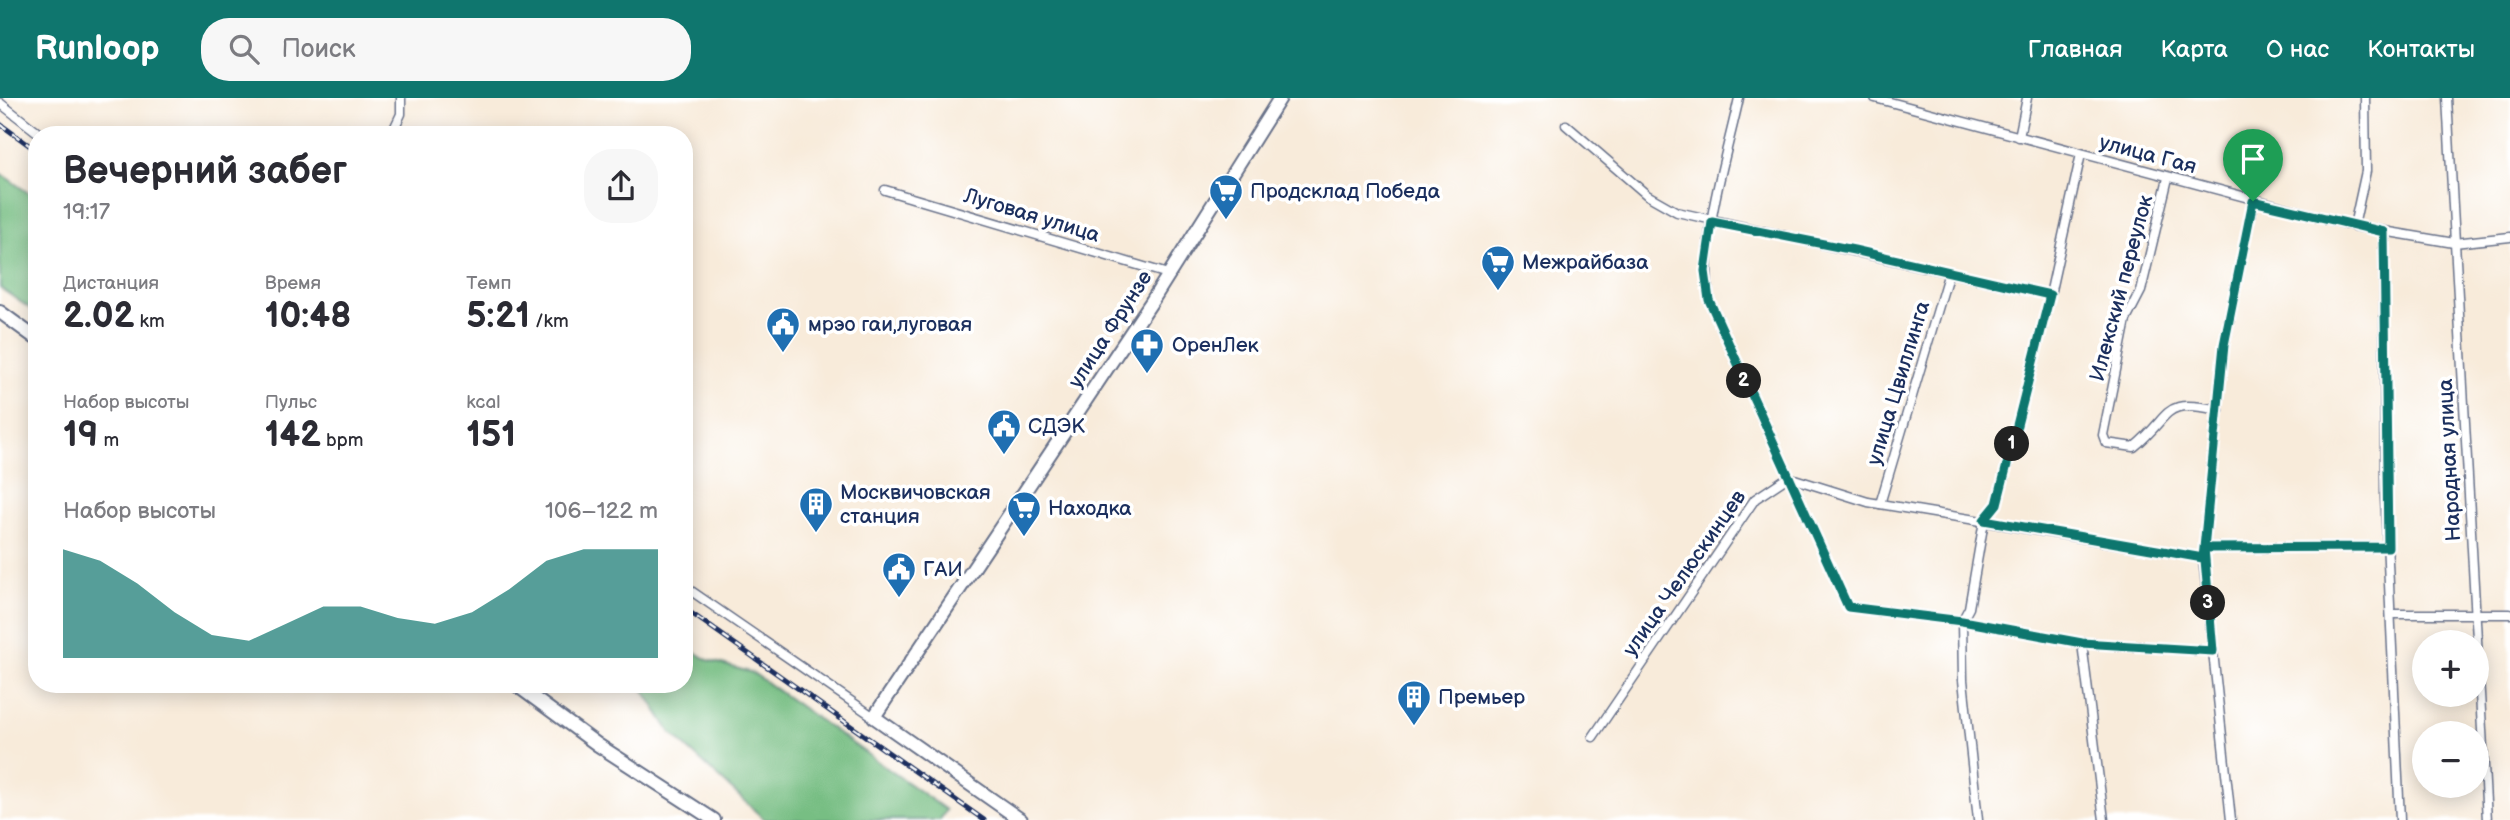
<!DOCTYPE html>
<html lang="ru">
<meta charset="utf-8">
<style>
body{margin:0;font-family:"Balsamiq Sans",sans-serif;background:#f7f7f7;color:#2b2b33;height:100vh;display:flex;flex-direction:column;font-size:26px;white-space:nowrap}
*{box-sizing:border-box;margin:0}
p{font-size:23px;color:#7c7c81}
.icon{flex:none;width:38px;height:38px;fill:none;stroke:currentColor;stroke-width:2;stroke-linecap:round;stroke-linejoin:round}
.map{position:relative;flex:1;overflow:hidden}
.drawer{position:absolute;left:28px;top:28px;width:665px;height:567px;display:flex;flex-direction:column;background:#fff;border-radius:28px;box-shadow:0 4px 18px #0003}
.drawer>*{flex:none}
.tools{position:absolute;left:2412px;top:532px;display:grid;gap:14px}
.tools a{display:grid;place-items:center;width:77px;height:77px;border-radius:50%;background:#fff;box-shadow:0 4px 18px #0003;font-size:35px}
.pin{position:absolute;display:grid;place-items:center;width:60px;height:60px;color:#fff;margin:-72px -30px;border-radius:50% 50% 50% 0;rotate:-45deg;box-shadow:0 0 7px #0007}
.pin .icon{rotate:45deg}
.km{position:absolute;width:35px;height:35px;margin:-18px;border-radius:50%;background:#222;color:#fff;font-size:19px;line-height:35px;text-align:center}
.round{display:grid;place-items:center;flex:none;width:74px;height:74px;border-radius:28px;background:#f7f7f7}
.summary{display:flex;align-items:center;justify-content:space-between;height:119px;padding:0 35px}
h1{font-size:38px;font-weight:800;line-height:52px}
.metrics{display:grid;grid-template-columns:repeat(3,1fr);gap:10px;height:119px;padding:7px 35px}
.metrics div{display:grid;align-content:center}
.metrics b{font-size:35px;font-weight:800}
.metrics small{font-size:19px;font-weight:400}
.metrics p{font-size:19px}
.chart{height:196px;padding:14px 35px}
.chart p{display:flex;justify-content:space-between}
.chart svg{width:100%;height:126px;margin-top:7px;fill:#0f766e;opacity:.7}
header{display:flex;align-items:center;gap:42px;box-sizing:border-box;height:98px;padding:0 35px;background:#0f766e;color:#fff}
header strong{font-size:33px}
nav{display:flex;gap:38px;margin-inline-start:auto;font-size:24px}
.search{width:490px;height:63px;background:#f7f7f7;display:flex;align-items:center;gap:18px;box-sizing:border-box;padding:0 24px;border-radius:28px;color:#7c7c81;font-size:26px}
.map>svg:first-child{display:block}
</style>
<header>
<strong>Runloop</strong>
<div class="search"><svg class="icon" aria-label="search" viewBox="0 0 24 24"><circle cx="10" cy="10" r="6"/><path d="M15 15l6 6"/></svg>Поиск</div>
<nav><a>Главная</a><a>Карта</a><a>О нас</a><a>Контакты</a></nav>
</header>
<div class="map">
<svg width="2510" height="722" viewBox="0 0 2510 722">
<rect width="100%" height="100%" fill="#fff"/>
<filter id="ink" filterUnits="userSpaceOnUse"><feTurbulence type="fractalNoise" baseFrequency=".0143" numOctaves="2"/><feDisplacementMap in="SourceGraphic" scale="14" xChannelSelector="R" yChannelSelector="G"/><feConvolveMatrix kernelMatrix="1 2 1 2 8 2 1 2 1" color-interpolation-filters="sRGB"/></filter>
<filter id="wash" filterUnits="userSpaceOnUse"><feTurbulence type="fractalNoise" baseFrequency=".00686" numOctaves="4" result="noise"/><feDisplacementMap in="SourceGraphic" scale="28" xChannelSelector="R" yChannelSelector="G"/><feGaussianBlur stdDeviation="1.57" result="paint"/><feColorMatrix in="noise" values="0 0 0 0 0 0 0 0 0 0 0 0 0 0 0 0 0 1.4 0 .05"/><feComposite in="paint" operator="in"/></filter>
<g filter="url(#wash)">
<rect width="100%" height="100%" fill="#f8ebda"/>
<g fill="#77be83" stroke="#497670" stroke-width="2">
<path d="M 0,75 L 37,101 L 37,215 L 0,190 Z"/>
<path d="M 684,548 L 708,562 L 753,575 L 946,712 L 940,722 L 765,722 L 671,635 L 643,591 L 628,586 L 684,586 Z"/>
</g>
</g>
<g filter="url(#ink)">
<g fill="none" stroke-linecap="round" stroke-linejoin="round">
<g stroke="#687189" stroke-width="11">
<g id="street">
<path d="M 1739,0 C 1725,65 1700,136 1709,202 L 1848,509 L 1962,523 L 2082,545 L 2213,553"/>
<path d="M 1875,0 L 2354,128 L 2454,145 L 2510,139"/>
<path d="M 2447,0 L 2487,722"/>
<path d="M 0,5 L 41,37"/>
<path d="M 1566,27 L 1647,97 L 1677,114 L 2050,197"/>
<path d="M 391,37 L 401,16 L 401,0"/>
<path d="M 2019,39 L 2027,0"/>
<path d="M 2168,80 L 2141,193 L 2126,222 L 2103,337 L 2106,345 L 2134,349 C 2175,315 2160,300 2219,312"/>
<path d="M 885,92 L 1168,176"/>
<path d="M 2354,128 L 2366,73 L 2365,0"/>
<path d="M 2384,134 L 2385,400 L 2400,722"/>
<path d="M 1880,406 L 1949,174"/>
<path d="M 2204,450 L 2388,449"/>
<path d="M 684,488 L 874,619"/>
<path d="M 2391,516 L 2510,516"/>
<path d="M 2082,545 L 2104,722"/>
<path d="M 1593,639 L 1755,401 L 1788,379 L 1868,404 L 2203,460"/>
<path d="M 1978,722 L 1963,582 L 1962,523 L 1969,510 L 1984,423 L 1997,406 L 2050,197 L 2081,56"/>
<path d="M 2231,722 L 2203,460 L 2224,248 L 2253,103"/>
</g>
</g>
<g stroke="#687189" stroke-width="16">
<path id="secondary" d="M 1021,722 L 874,619 L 1152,203 L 1280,0"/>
</g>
<g stroke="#687189" stroke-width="16">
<g id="primary">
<path d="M 0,214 L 37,241"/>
<path d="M 515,586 L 598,647 L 714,722"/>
</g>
</g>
<use href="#street" stroke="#fff" stroke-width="8"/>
<use href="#secondary" stroke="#fff" stroke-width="12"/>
<use href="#primary" stroke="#fff" stroke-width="12"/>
<g stroke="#1b2f5e" stroke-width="5">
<g id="rail">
<path d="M 0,26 L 37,53"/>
<path d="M 684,510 L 984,722"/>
</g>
</g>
<use href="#rail" stroke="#fff" stroke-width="2.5" stroke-dasharray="8" stroke-linecap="butt"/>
</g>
</g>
<g fill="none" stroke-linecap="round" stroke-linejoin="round" filter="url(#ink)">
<g stroke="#fff" stroke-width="14">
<path id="route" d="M 2253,103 L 2224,247 L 2204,450 L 2203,460 L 1984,422 L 1997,406 L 2050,197 L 1854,152 L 1712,124 L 1705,173 L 1709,202 L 1848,509 L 1962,523 L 2082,545 L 2213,553 L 2204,450 L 2388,449 L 2384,134 L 2253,103"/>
</g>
<use href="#route" stroke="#0f766e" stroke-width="9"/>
</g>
<defs>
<g id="supermarket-pin" transform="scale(1.75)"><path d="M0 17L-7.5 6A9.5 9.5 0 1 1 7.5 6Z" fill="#1f6fb2" stroke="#fff"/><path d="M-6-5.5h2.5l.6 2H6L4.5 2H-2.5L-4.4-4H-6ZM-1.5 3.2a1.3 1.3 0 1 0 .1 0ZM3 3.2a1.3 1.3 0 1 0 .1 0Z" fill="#fff"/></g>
<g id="civic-pin" transform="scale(1.75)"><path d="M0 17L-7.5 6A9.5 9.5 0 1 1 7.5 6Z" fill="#1f6fb2" stroke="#fff"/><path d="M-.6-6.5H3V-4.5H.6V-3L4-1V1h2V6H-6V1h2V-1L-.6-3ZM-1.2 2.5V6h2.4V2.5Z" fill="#fff"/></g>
<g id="pharmacy-pin" transform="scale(1.75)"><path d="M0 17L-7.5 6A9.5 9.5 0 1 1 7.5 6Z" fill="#1f6fb2" stroke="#fff"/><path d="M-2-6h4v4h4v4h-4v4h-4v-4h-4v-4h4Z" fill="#fff"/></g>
<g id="building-pin" transform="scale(1.75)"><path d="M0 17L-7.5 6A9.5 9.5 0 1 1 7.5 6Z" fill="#1f6fb2" stroke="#fff"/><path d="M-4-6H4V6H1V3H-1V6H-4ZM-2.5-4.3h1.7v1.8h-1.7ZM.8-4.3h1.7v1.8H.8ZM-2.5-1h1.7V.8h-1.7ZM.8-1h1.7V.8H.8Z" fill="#fff"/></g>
</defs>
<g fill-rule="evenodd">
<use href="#supermarket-pin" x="1226" y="93"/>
<use href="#supermarket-pin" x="1498" y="164"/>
<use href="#civic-pin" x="783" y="226"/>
<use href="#pharmacy-pin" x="1147" y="247"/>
<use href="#civic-pin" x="1004" y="328"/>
<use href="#building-pin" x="816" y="406"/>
<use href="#supermarket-pin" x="1024" y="410"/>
<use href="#civic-pin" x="899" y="471"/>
<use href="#building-pin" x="1414" y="599"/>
</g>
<g text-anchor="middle" stroke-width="7" stroke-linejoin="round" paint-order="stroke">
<g font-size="21" fill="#1b2f5e" stroke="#fff">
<text transform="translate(2148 56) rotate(15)" y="7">улица Гая</text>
<text transform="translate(1032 117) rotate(17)" y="7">Луговая улица</text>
<text transform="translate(2121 190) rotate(-75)" y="7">Илекский переулок</text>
<text transform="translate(1110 231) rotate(-57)" y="7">улица Фрунзе</text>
<text transform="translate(1898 285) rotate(-73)" y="7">улица Цвиллинга</text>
<text transform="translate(2449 362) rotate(-93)" y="7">Народная улица</text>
<text transform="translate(1684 475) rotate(-55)" y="7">улица Челюскинцев</text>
</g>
<g font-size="21" fill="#1b2f5e" stroke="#fff" text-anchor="start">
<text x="1250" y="100">Продсклад Победа</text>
<text x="1522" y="171">Межрайбаза</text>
<text x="808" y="233">мрэо гаи,луговая</text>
<text x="1172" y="254">ОренЛек</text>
<text x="1028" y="335">СДЭК</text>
<text x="840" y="401">Москвичовская<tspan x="840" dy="24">станция</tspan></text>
<text x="1048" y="417">Находка</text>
<text x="923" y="478">ГАИ</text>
<text x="1438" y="606">Премьер</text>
</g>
</g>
</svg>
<div class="tools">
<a>+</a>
<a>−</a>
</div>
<div class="pin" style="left:2253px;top:103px;background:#1e9e55"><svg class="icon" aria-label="arrive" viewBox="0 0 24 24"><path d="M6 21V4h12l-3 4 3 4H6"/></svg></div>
<b class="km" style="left:2012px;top:346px">1</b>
<b class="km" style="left:1744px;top:283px">2</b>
<b class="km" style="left:2208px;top:505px">3</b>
<section class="drawer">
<div class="summary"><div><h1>Вечерний забег</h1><p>19:17</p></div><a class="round"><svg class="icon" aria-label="share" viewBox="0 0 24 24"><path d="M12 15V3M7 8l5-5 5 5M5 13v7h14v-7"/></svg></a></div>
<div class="metrics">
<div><p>Дистанция</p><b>2.02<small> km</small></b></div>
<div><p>Время</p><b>10:48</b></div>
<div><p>Темп</p><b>5:21<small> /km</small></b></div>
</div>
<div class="metrics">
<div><p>Набор высоты</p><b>19<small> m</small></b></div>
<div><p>Пульс</p><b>142<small> bpm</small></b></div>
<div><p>kcal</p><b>151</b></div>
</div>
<div class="chart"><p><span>Набор высоты</span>106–122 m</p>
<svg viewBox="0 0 160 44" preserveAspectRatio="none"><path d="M0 44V6L10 10L20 18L30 28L40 36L50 38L60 32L70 26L80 26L90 30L100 32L110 28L120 20L130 10L140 6L150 6L160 6V44z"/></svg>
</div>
</section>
</div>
